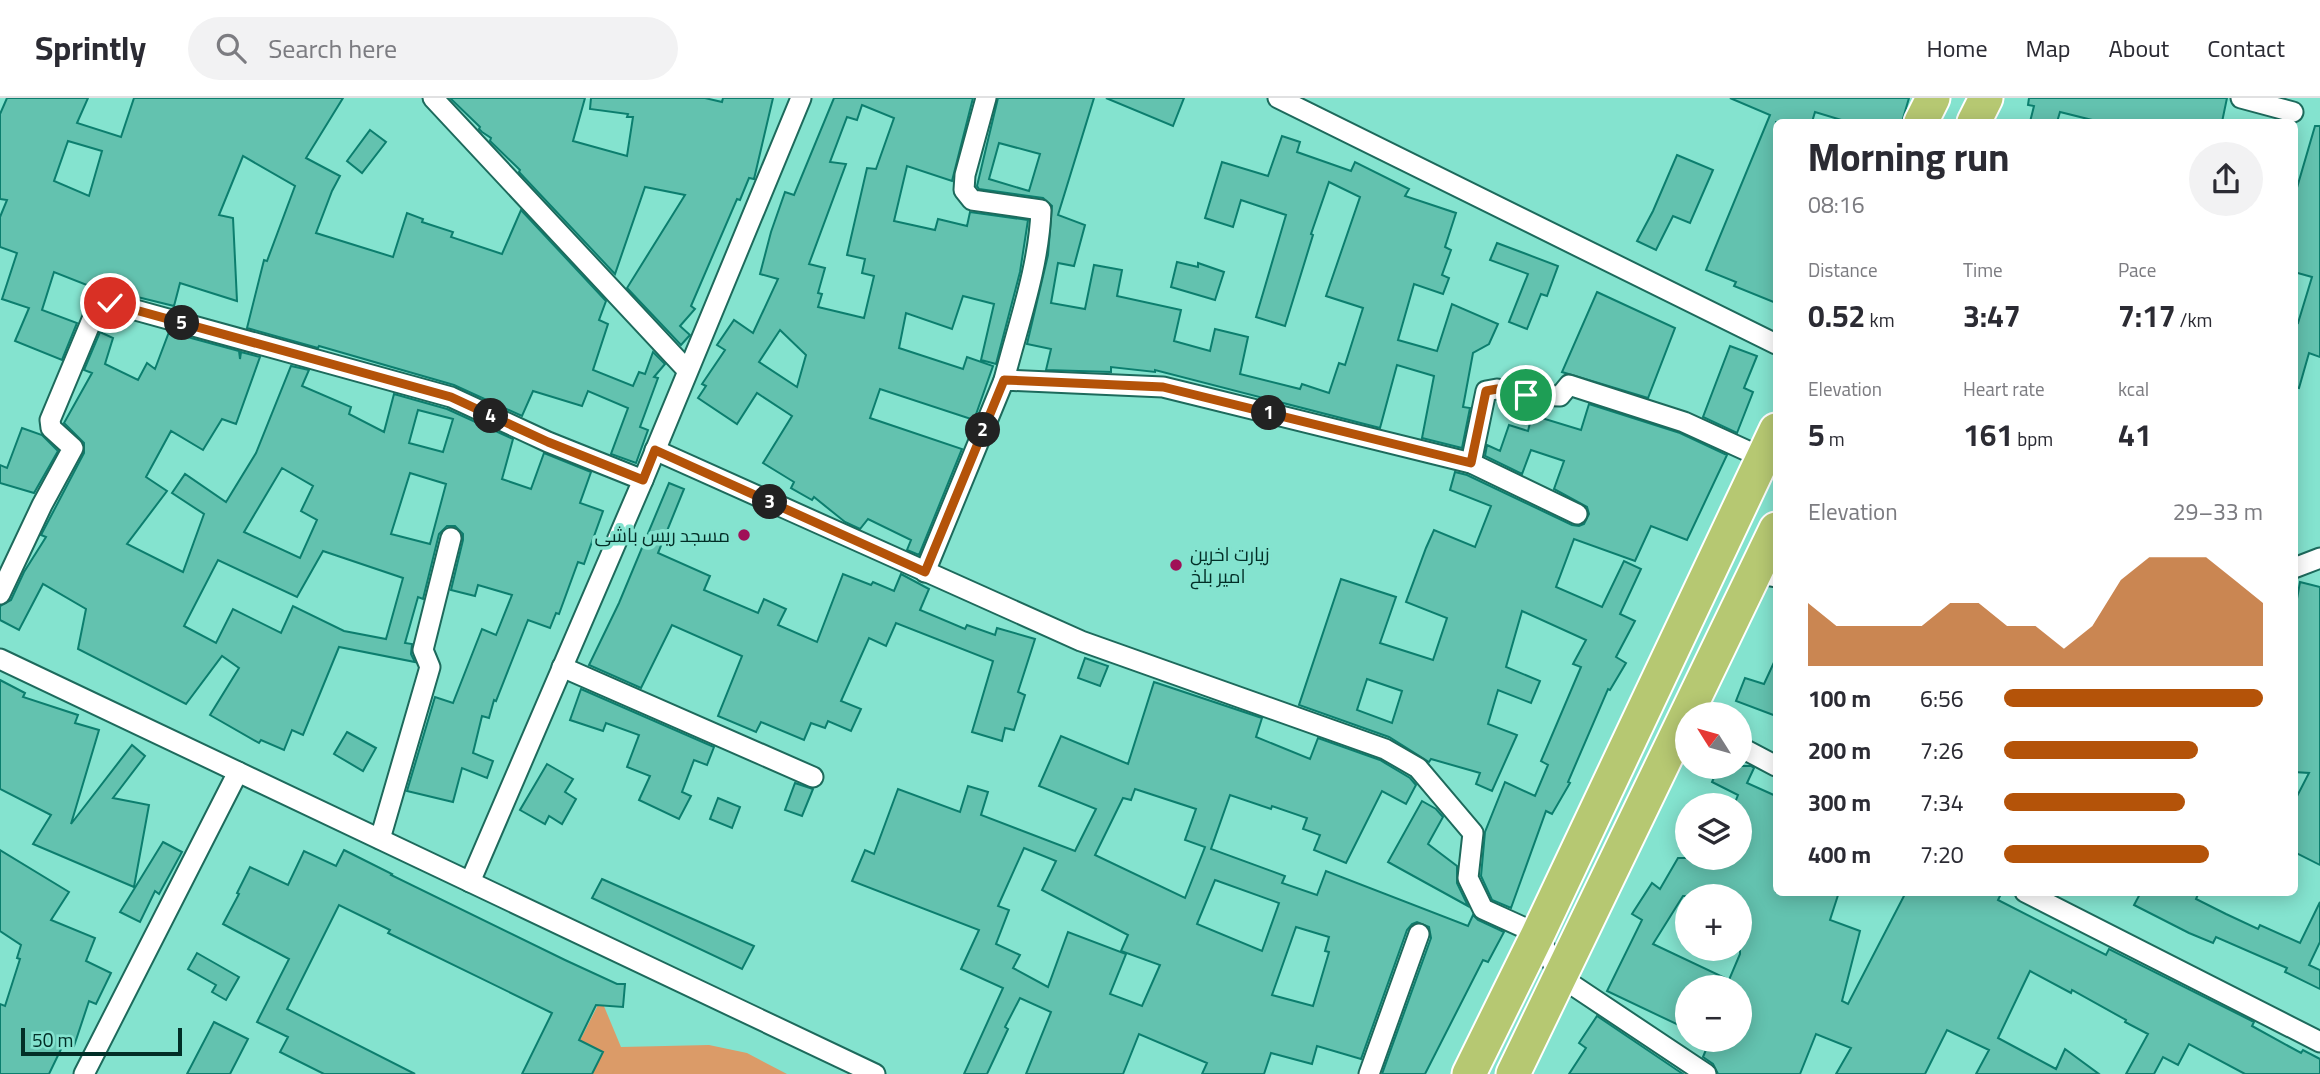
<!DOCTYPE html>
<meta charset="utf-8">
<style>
body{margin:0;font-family:Georgia,Cairo,serif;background:#f2f2f3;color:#2b2b33;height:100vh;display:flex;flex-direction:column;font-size:26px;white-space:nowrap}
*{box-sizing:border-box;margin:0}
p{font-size:23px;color:#7c7c81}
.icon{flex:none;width:38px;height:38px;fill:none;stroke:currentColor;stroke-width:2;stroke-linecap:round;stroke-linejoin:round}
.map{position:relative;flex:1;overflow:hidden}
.side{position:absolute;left:1773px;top:21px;width:525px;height:777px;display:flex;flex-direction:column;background:#fff;border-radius:10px;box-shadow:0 4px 18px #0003}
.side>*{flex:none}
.needle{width:46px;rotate:307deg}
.buttons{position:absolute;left:1675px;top:604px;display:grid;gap:14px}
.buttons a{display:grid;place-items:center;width:77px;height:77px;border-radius:50%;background:#fff;box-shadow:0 4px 18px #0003;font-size:35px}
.scale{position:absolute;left:21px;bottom:18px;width:161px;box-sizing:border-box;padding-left:7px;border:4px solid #022e27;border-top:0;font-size:19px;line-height:24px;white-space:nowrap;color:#022e27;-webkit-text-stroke:5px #84e3cf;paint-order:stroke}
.pin{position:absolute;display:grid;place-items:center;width:60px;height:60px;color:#fff;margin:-30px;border:4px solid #fff;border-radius:50%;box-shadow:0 2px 7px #0007}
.km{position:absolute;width:35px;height:35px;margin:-18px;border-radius:50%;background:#222;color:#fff;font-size:19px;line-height:35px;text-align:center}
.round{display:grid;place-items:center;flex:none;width:74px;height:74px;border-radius:37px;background:#f2f2f3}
.overview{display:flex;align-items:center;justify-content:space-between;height:119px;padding:0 35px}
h1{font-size:38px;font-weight:700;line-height:52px}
.stats{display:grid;grid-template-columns:repeat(3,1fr);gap:10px;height:119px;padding:7px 35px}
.stats div{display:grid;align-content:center}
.stats b{font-size:30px;font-weight:700}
.stats small{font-size:19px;font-weight:400}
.stats p{font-size:19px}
.chart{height:196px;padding:14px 35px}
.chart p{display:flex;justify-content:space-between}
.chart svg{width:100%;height:126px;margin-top:7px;fill:#b45309;opacity:.7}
ul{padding:0 35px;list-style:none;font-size:23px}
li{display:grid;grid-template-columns:112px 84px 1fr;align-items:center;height:52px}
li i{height:18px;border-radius:9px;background:#b45309}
header{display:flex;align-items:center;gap:42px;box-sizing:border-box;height:98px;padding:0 35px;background:#fff;border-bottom:2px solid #e1e1e2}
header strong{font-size:33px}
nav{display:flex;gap:38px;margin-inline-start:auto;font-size:24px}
.search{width:490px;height:63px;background:#f2f2f3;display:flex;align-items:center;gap:18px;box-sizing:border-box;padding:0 24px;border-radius:38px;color:#7c7c81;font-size:26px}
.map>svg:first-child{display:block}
</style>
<header>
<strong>Sprintly</strong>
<div class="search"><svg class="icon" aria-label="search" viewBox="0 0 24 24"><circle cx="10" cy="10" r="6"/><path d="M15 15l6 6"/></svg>Search here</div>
<nav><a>Home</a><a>Map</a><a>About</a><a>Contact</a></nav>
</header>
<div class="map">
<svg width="2320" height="976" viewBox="0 0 2320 976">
<rect width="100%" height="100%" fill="#84e3cf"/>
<path fill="#db9b68" d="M 601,901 L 621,949 L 709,947 L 747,955 L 787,976 L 563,976 Z"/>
<g fill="#63c2af" stroke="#0c7e6e" stroke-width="2" fill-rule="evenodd">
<path d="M 7,0 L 88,0 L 77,25 L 121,39 L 134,0 L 343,0 L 306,60 L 340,78 L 332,93 L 316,135 L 393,159 L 407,115 L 423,121 L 422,124 L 453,134 L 451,139 L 502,156 L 521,112 L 606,203 L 599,222 L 608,226 L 593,272 L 633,288 L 639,274 L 645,276 L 653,254 L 665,266 L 654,279 L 658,280 L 640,329 L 648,332 L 636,365 L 611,356 L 628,310 L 588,293 L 582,308 L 533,293 L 522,318 L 454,287 L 319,248 L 318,250 L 247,230 L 264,162 L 267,163 L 295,88 L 243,58 L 219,117 L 233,120 L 237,203 L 180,185 L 174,208 L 113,193 L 102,193 L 54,174 L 42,212 L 77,225 L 62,262 L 15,243 L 29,210 L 2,201 L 17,155 L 0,149 L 0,119 L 7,102 L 0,101 L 0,16 ZM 68,43 L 102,53 L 89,98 L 54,83 Z"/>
<path d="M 450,0 L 585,0 L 573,43 L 627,58 L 633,19 L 627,19 L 628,16 L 590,11 L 591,0 L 705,0 L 722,4 L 723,0 L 773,0 L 754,81 L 749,80 L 740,102 L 737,101 L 691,208 L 695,211 L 680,228 L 690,237 L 681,247 L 627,190 L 685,97 L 645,89 L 615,176 L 519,74 L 520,72 L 490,43 L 491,40 L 482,34 L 479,31 L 480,29 Z"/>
<path d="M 834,0 L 973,0 L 952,83 L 907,68 L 894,123 L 935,132 L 938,121 L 967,128 L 970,114 L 1028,122 L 1020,174 L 996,266 L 981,262 L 994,206 L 963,198 L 952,231 L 906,215 L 899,250 L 963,271 L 967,259 L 993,268 L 974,322 L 880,291 L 870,320 L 962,351 L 919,457 L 907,452 L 911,442 L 868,421 L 860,431 L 845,424 L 814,399 L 812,402 L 791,390 L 794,384 L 763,365 L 792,318 L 757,295 L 737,326 L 698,300 L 706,288 L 702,286 L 725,252 L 717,247 L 734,222 L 753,235 L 778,181 L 760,176 L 771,134 L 785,94 L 794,97 ZM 862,7 L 894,20 L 876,71 L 867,70 L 847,157 L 865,161 L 862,175 L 874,178 L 864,220 L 818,209 L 822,196 L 818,195 L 825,170 L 809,166 L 846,66 L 830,64 L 847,19 L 857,22 ZM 780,232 L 806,257 L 797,289 L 759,264 Z"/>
<path d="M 998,0 L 1094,0 L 1058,117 L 1085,127 L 1074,168 L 1058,165 L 1051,205 L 1085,211 L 1094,167 L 1122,172 L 1117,198 L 1181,212 L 1174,243 L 1210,253 L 1215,231 L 1248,239 L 1240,276 L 1300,291 L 1302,286 L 1329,295 L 1339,265 L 1345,267 L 1363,210 L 1326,198 L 1360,99 L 1329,84 L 1311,136 L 1313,137 L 1285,228 L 1256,219 L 1286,117 L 1241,102 L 1233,129 L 1205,120 L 1222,64 L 1268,78 L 1282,38 L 1300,44 L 1297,54 L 1351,73 L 1355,64 L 1409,91 L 1405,98 L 1456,115 L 1445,149 L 1451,152 L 1442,177 L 1449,180 L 1443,196 L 1414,186 L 1398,242 L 1437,253 L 1452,206 L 1498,226 L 1489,246 L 1473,255 L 1463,309 L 1470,310 L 1462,350 L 1422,340 L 1434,278 L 1397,267 L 1380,330 L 1155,272 L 1155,274 L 1111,269 L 1111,274 L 1046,272 L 1051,251 L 1027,246 L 1048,157 L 1052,108 L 1043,100 L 979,91 L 977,88 ZM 999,45 L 1040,56 L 1029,93 L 989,81 Z"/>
<path d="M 1106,0 L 1184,0 L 1173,28 Z"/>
<path d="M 1730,0 L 1909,0 L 1902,24 L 1848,24 L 1815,14 L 1812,24 L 1776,24 L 1776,205 L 1734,188 L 1736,184 L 1706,172 L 1770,17 Z"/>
<path d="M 2029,0 L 2227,0 L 2222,24 L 2091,24 L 2092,22 L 2060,14 L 2057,24 L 2030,24 L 2034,8 L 2028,7 Z"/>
<path d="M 2315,28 L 2320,28 L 2320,259 L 2309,255 L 2299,290 L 2294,289 L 2294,224 L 2298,225 L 2312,179 L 2294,174 L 2294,100 Z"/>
<path d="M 370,32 L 386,44 L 362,75 L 347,63 Z"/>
<path d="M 1677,57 L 1713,72 L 1690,125 L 1673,118 L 1656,152 L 1637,143 L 1653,113 Z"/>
<path d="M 1497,145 L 1558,168 L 1547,198 L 1541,196 L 1527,231 L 1509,224 L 1528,176 L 1490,162 Z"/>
<path d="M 1177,164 L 1198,169 L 1198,165 L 1224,174 L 1215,202 L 1171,189 Z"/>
<path d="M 1597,194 L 1675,230 L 1648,300 L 1562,274 Z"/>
<path d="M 100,234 L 113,240 L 105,266 L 138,282 L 147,265 L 155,271 L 169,234 L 239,253 L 240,261 L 241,254 L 260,259 L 236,326 L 222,321 L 203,352 L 171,333 L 146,379 L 167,393 L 127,446 L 183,474 L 204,416 L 172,395 L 185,376 L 226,404 L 256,355 L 291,268 L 309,272 L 302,288 L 351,309 L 349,316 L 384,334 L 394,296 L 447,311 L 513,341 L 502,381 L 531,391 L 544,355 L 591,374 L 580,405 L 603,413 L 584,466 L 578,464 L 559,516 L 556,515 L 550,530 L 528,522 L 496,603 L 494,602 L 489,620 L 482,618 L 473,655 L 493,663 L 487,680 L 462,670 L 453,704 L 407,693 L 435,599 L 453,605 L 482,531 L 496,537 L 512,497 L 478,487 L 475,498 L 451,492 L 463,442 L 463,436 L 455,428 L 447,428 L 439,436 L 423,501 L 418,499 L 405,545 L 412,546 L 411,556 L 415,564 L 339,549 L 303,637 L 292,632 L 284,652 L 261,642 L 259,645 L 210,617 L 239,570 L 222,558 L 186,606 L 78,551 L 86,511 L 43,486 L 19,532 L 0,522 L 0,508 L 11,502 L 24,474 L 46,439 L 41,437 L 84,355 L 84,345 L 64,325 L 92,275 L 84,272 ZM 418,312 L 453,321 L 443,354 L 409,345 ZM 282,370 L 313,388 L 301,413 L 317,422 L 300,460 L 244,434 ZM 410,375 L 446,386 L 430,446 L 391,436 ZM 323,453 L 403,480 L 386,541 L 344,533 L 293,508 L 281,535 L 233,511 L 216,545 L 184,528 L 218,462 L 297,499 Z"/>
<path d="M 1730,248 L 1757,258 L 1744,290 L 1753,294 L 1737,335 L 1703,319 Z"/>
<path d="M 1589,306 L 1680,335 L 1727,357 L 1687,442 L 1651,428 L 1635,463 L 1574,441 L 1556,489 L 1602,509 L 1624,463 L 1641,471 L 1620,516 L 1635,523 L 1616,559 L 1626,565 L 1610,592 L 1608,591 L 1568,684 L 1570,685 L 1552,716 L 1546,713 L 1511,810 L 1492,802 L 1481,778 L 1485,734 L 1505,684 L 1535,698 L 1548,667 L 1541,663 L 1581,569 L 1573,566 L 1586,542 L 1522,513 L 1506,569 L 1540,583 L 1531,605 L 1498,592 L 1488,626 L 1517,637 L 1492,693 L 1476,686 L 1480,675 L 1431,661 L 1429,664 L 1389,639 L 1299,607 L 1341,481 L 1396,499 L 1380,545 L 1433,562 L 1447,520 L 1406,504 L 1426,450 L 1434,432 L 1475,449 L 1491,408 L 1450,392 L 1455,374 L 1467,377 L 1572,427 L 1579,428 L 1584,426 L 1589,416 L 1587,409 L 1554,391 L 1564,363 L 1531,352 L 1522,376 L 1485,358 L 1487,347 L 1500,353 L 1509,327 L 1528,333 L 1532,317 L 1581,332 ZM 1367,581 L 1402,593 L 1392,625 L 1357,612 Z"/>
<path d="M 22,330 L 42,337 L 58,353 L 34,395 L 0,385 L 0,367 L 7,370 Z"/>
<path d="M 669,385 L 684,391 L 658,455 L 710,478 L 704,492 L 758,515 L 764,501 L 786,511 L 778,527 L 817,544 L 843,476 L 871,487 L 873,484 L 894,493 L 901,476 L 929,491 L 920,512 L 965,531 L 967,527 L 995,537 L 997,530 L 1035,541 L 1018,594 L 1025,597 L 1014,632 L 1005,630 L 1002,643 L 972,634 L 993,563 L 896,525 L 886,548 L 869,540 L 841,603 L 861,611 L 851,633 L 828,623 L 825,630 L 811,625 L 804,642 L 761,624 L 756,634 L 718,618 L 742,558 L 672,527 L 641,590 L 589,567 L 619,505 Z"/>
<path d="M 2300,484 L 2320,489 L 2320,767 L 2294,754 L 2294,704 L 2309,675 L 2294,674 L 2294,500 L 2297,501 Z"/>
<path d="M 1085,560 L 1108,568 L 1100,588 L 1078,580 Z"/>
<path d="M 1776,560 L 1776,618 L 1736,603 L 1745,580 L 1764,586 Z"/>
<path d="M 0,582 L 25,595 L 23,599 L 78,617 L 75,625 L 99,632 L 71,726 L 132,647 L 145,658 L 113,700 L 149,707 L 134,789 L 33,746 L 51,717 L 0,691 Z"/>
<path d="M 1154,584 L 1262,620 L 1256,639 L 1310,661 L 1318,640 L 1380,662 L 1410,680 L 1416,687 L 1406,706 L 1382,693 L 1346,765 L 1314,752 L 1320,737 L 1303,731 L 1307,720 L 1272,708 L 1271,711 L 1230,697 L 1211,751 L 1285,778 L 1282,785 L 1317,797 L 1326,773 L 1468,828 L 1473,817 L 1478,822 L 1504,834 L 1488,864 L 1483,862 L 1425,976 L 1382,976 L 1431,840 L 1429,829 L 1417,824 L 1412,826 L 1407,832 L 1361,961 L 1317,948 L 1312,966 L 1271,955 L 1264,976 L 1202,976 L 1207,965 L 1139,936 L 1123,976 L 1026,976 L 1051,914 L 1020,900 L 1005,929 L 1008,931 L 987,976 L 964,976 L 1003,890 L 961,871 L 979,832 L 852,783 L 865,752 L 874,756 L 898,691 L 960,714 L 968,688 L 988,694 L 981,717 L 1075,753 L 1096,711 L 1039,688 L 1061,638 L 1128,666 ZM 1135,691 L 1196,711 L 1185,742 L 1205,749 L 1185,800 L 1095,757 L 1123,700 L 1131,702 ZM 1024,750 L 1056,763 L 1042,792 L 1128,837 L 1121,853 L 1160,867 L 1142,908 L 1110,896 L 1126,856 L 1068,834 L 1048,889 L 1013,870 L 1020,857 L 996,846 L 1009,812 L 998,808 ZM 1215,782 L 1279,805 L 1262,853 L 1197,826 ZM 1296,829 L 1329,839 L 1325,853 L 1329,854 L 1313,908 L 1272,897 Z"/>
<path d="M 581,591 L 714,649 L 707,667 L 694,662 L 682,694 L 691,698 L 679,721 L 639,702 L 650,678 L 627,669 L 639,637 L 606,625 L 603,633 L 570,622 Z"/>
<path d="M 347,634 L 376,650 L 363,673 L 334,656 Z"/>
<path d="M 547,666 L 573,681 L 565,694 L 576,701 L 562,726 L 549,718 L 545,726 L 520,712 Z"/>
<path d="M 1719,668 L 1751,668 L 1754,670 L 1747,685 L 1776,698 L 1776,794 L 1839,794 L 1830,822 L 1860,833 L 1842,903 L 1848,906 L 1906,794 L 2002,794 L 1998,802 L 2106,857 L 2109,851 L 2254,924 L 2252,928 L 2301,955 L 2303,952 L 2320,961 L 2320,976 L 2245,976 L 2189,946 L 2178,967 L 2163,959 L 2154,976 L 2126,976 L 2148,936 L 2125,924 L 2126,922 L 2072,892 L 2071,895 L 2030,873 L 1998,940 L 2056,971 L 2065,951 L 2099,976 L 1976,976 L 1989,952 L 1947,932 L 1925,976 L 1836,976 L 1851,950 L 1816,936 L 1800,976 L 1718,976 L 1713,966 L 1703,959 L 1710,942 L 1740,942 L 1740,889 L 1687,889 L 1687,931 L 1607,893 L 1642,822 L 1632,816 L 1652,785 L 1660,791 L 1678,760 L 1740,760 L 1740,707 L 1734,707 L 1738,697 L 1712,684 ZM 1683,798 L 1740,798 L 1740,856 L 1729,882 L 1653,846 Z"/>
<path d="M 795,685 L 813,691 L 802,718 L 785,712 Z"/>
<path d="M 718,700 L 740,709 L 732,730 L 710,721 Z"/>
<path d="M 1422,703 L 1436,711 L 1443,719 L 1428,746 L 1457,768 L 1457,785 L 1468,808 L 1388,764 Z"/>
<path d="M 163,744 L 182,754 L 159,796 L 155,793 L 140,824 L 120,814 Z"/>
<path d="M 0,752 L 69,794 L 51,822 L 95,840 L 86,863 L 111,875 L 96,906 L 89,903 L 74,948 L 64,945 L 49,976 L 0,976 L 0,906 L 5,908 L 20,861 L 17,860 L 21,847 L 0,833 Z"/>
<path d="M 344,752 L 392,776 L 391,777 L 565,862 L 617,886 L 625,886 L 623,909 L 596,907 L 579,942 L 603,954 L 592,976 L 522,976 L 552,915 L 388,835 L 390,832 L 339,807 L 287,911 L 415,976 L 324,976 L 280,954 L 288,939 L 257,924 L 289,861 L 223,826 L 239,796 L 237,795 L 250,769 L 288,787 L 304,753 L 336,768 Z"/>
<path d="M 602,781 L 754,848 L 742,871 L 592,800 Z"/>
<path d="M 2141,794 L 2199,794 L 2196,801 L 2226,816 L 2258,831 L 2260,827 L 2300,845 L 2320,804 L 2320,844 L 2309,867 L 2320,872 L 2320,891 L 2285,874 L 2287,870 L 2216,839 L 2213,845 L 2189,835 L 2134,807 Z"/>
<path d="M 197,855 L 239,879 L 226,902 L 212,894 L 216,887 L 188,871 Z"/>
<path d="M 1597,918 L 1677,972 L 1683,976 L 1569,976 L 1586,950 L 1579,945 Z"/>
<path d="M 214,924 L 248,941 L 230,976 L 187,976 Z"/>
</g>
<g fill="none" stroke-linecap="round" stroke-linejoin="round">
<g stroke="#1d6a5c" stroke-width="23">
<g id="street">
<path d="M 433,0 L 687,272"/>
<path d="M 986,0 L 965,77 L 964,92 L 972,102 L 1041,112 C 1039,169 1018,227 1004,282"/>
<path d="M 1278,0 L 1776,246"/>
<path d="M 2241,0 L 2293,14"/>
<path d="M 655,352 L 1081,543 L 1385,651 L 1418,670 L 1473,735 L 1468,780 L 1483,811 L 1538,836 L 1559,878 L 1706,976"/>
<path d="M 1471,365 L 1486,293 L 1497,291 L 1526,297 L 1560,298 L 1569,287 L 1684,324 L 1763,360"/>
<path d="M 2294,470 L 2320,460"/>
<path d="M 925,474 L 1004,282 L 1163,289 L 1471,365 L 1577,416"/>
<path d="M 1755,475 L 1776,479"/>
<path d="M 0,496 L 42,407 L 73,350 L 51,330 L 50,322 L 96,212 L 103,205 L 110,205 L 451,299 L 548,344 L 643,382"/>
<path d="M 0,561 L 875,976"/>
<path d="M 562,569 L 813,679"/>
<path d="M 1740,649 L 1776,668"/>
<path d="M 380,741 L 430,569 L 423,552 L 451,440"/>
<path d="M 470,784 L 643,382 L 801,0"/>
<path d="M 2025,794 L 2320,944"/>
<path d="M 84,976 L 238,674"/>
<path d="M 1369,976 L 1419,836"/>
</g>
</g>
<g stroke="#fff" stroke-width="37">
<g id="highway">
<path d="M 1921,24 L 1933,0"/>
<path d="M 1974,24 L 1986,0"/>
<path d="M 1469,976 L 1538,836 L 1776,332"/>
<path d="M 1513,976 L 1776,431"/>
</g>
</g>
<use href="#street" stroke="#fff" stroke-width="19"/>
<use href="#highway" stroke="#b6c872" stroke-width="33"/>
</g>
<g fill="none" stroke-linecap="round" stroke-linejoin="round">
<g stroke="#fff" stroke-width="14">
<path id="route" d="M 110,205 L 451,299 L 548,344 L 643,382 L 655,352 L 925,474 L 1004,282 L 1163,289 L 1471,365 L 1486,293 L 1497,291 L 1526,297"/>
</g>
<use href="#route" stroke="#b45309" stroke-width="9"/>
</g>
<g fill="#a01057" stroke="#84e3cf" stroke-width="2.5">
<circle cx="744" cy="437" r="7"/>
<circle cx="1176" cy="467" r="7"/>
</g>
<g text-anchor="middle" stroke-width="7" stroke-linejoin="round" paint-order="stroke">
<g font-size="19" fill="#022e27" stroke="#84e3cf" text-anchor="end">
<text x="730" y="444">مسجد ریس باشی</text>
<text x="1190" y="463" text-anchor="start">زیارت اخرین<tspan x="1190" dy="22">امیر بلخ</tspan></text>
</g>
</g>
</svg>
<div class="buttons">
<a><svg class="needle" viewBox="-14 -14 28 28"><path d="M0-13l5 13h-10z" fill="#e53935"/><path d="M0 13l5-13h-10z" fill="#7c7c81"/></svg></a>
<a><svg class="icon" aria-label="layers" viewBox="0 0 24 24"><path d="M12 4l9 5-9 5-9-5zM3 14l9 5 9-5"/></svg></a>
<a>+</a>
<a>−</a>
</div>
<div class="scale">50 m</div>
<div class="pin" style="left:1526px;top:297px;background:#1e9e55"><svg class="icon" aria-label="arrive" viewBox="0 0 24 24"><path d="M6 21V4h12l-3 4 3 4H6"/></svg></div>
<div class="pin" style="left:110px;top:205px;background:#d93025"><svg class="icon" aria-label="check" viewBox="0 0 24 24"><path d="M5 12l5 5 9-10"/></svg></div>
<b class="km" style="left:1269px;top:315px">1</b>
<b class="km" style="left:983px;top:332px">2</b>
<b class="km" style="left:770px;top:404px">3</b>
<b class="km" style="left:491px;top:318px">4</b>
<b class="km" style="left:182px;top:225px">5</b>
<section class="side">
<div class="overview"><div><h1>Morning run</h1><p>08:16</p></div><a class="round"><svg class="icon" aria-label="share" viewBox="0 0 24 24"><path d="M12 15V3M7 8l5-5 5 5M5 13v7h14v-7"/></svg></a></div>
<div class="stats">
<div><p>Distance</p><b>0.52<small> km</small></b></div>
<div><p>Time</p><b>3:47</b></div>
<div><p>Pace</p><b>7:17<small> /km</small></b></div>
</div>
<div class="stats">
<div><p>Elevation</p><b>5<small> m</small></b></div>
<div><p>Heart rate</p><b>161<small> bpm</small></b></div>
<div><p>kcal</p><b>41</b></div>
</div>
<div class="chart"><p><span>Elevation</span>29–33 m</p>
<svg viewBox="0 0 160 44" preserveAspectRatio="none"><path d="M0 44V22L10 30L20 30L30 30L40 30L50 22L60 22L70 30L80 30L90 38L100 30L110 14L120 6L130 6L140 6L150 14L160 22V44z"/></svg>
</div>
<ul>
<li><b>100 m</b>6:56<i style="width:100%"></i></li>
<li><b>200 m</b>7:26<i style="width:75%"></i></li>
<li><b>300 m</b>7:34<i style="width:70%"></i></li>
<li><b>400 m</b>7:20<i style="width:79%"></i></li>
</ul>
</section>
</div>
